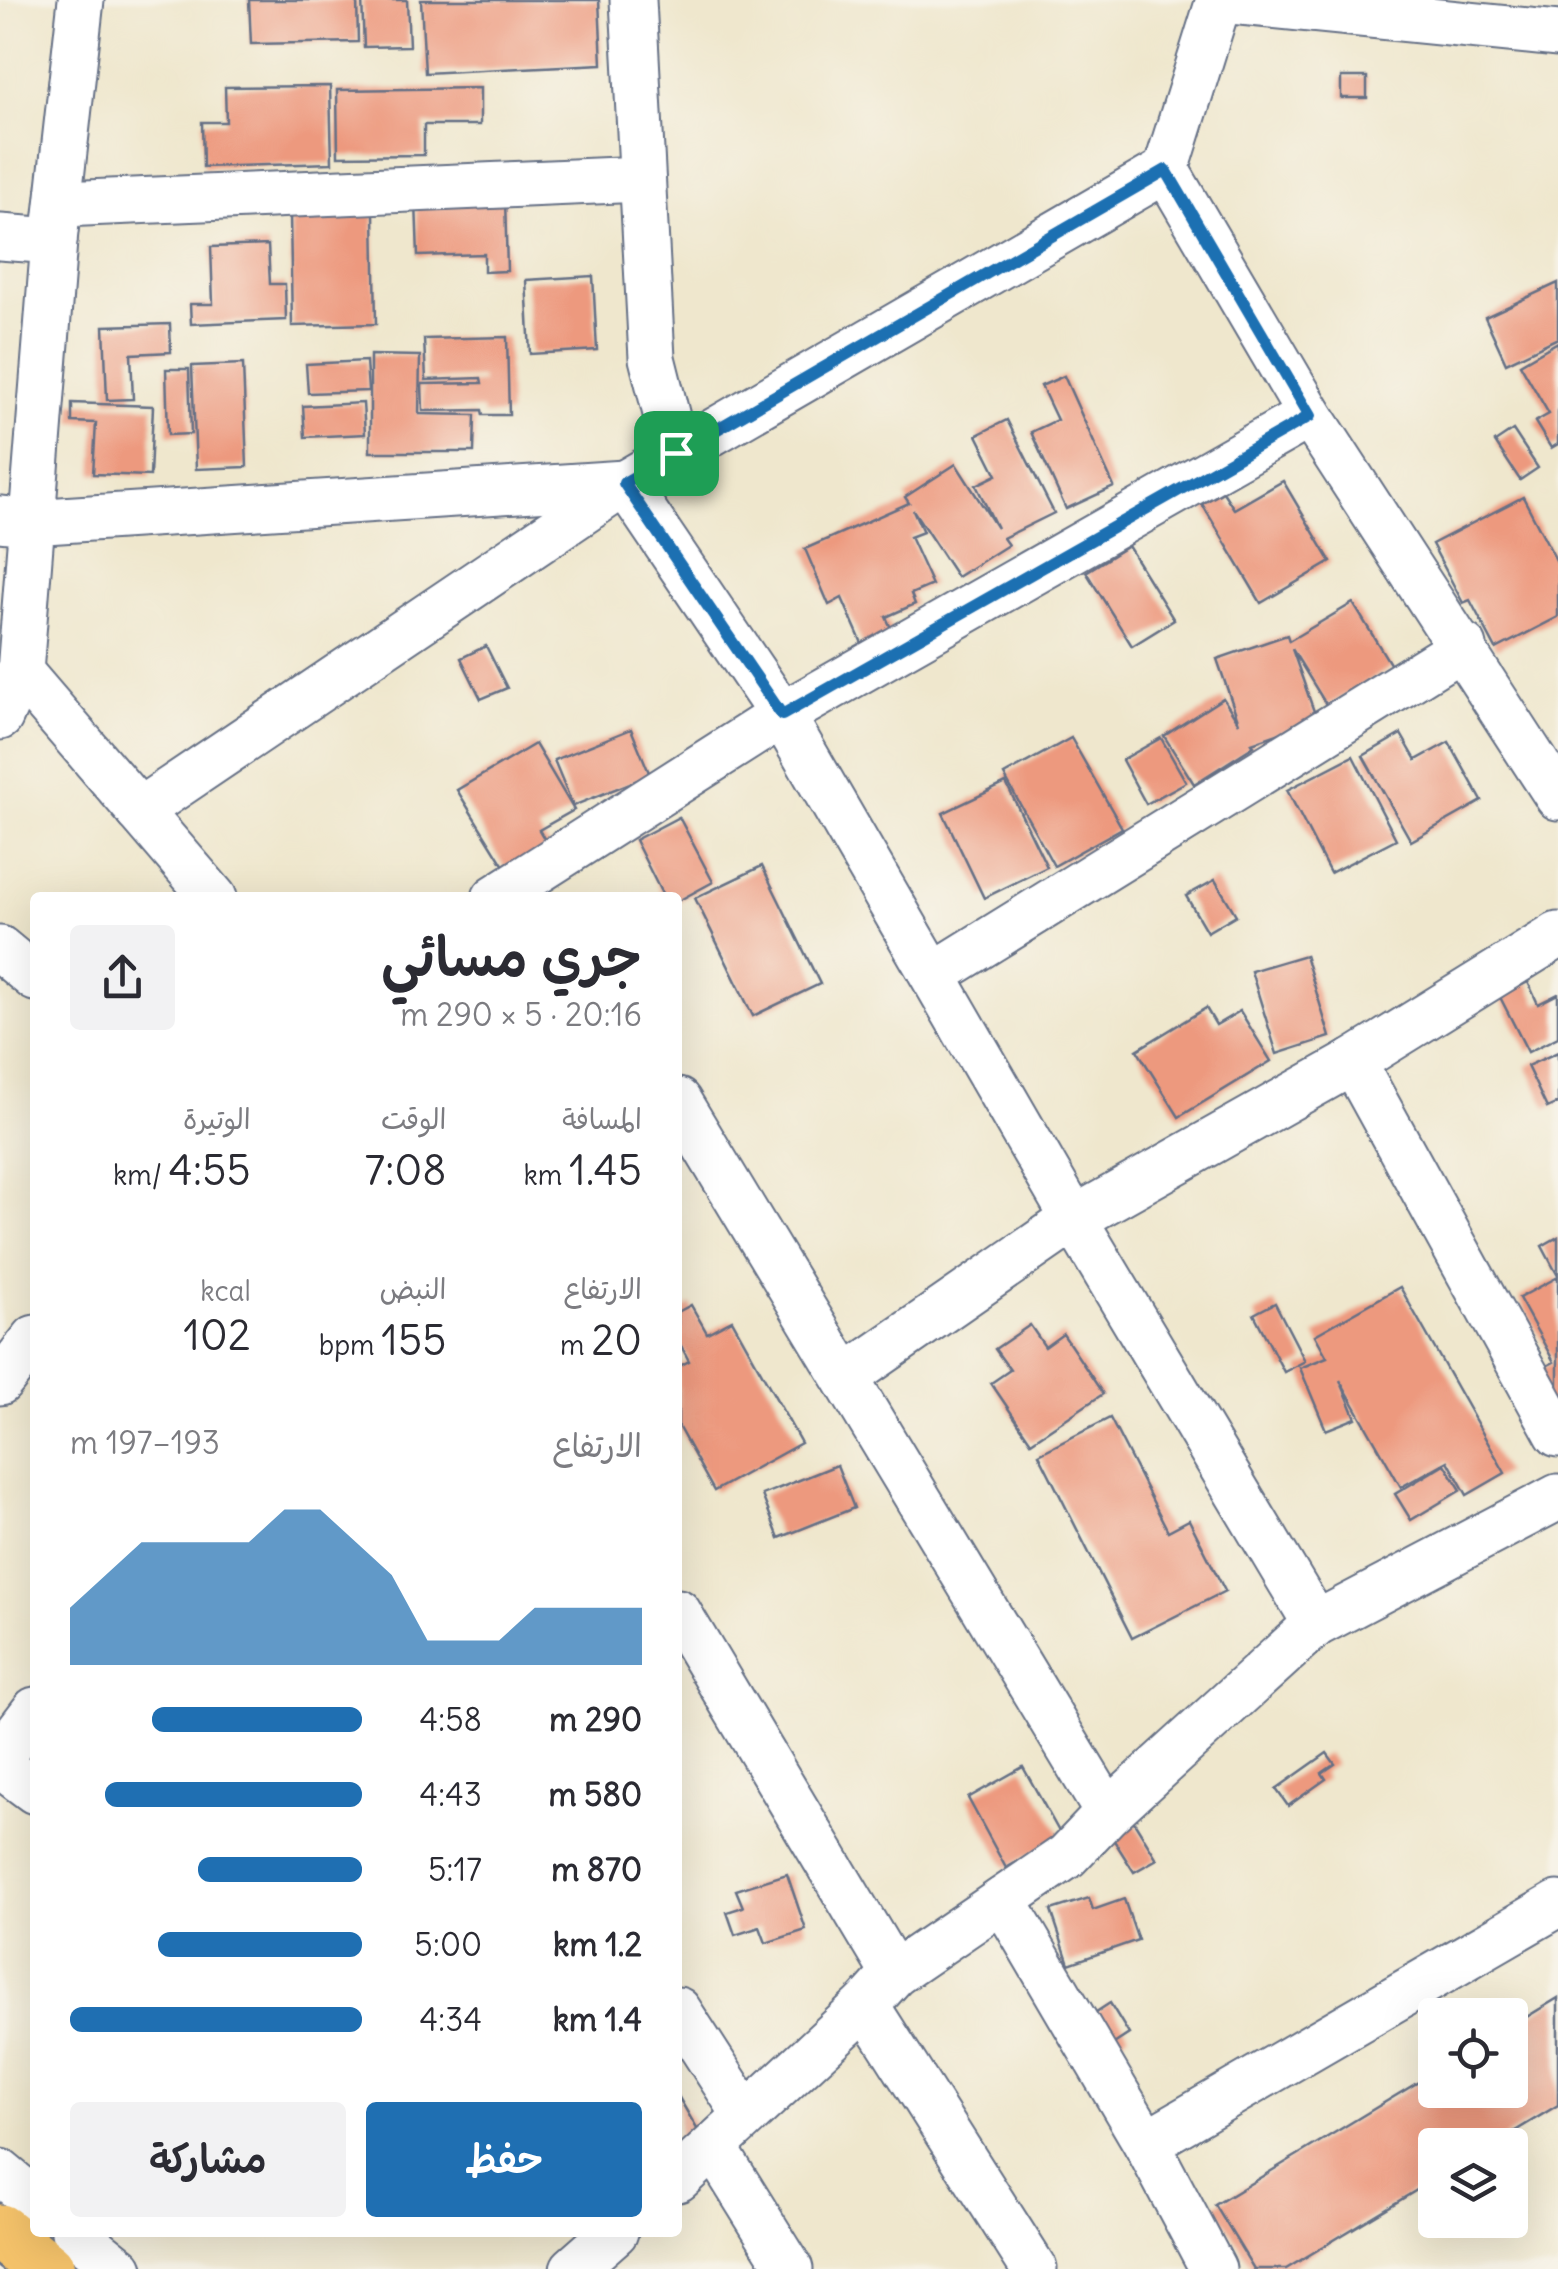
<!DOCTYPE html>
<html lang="ar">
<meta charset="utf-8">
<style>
body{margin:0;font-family:Delius,"Playpen Sans Arabic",sans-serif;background:#f2f2f3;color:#2b2b33;direction:rtl;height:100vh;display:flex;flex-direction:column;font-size:38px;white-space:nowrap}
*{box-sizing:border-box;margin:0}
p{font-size:32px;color:#7c7c81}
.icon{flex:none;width:55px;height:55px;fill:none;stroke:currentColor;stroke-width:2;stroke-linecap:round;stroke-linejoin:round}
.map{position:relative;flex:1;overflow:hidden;direction:ltr}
.sheet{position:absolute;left:30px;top:892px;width:652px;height:1345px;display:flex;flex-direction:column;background:#fff;border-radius:10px;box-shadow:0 10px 40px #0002;direction:rtl}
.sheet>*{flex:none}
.fabs{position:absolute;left:1418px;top:1998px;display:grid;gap:20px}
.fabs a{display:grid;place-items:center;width:110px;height:110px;border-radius:10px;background:#fff;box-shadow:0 10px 40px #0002;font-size:50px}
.pin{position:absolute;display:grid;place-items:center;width:85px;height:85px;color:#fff;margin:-42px;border-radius:20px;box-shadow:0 5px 15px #0006}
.round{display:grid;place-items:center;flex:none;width:105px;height:105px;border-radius:10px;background:#f2f2f3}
.headline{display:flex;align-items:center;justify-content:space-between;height:170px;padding:0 40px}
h1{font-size:55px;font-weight:600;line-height:75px}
.stats{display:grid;grid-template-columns:repeat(3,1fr);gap:15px;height:170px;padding:10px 40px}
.stats div{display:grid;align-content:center}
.stats b{font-size:42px;font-weight:600}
.stats small{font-size:28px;font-weight:400}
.stats p{font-size:28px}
.chart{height:280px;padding:20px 40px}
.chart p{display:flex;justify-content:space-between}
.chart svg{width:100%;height:180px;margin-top:10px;fill:#1f6fb2;opacity:.7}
.action{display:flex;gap:20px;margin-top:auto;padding:20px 40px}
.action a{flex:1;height:115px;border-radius:10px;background:#1f6fb2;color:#fff;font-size:40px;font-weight:600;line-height:115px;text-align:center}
.action a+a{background:#f2f2f3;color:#2b2b33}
ul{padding:0 40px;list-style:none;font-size:32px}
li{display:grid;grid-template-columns:160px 120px 1fr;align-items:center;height:75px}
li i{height:25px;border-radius:12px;background:#1f6fb2}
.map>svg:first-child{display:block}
</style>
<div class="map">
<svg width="1558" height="2269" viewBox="0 0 1558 2269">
<rect width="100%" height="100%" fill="#f7f3e8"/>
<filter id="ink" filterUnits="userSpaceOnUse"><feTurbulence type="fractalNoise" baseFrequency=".01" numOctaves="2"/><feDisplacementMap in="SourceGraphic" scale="20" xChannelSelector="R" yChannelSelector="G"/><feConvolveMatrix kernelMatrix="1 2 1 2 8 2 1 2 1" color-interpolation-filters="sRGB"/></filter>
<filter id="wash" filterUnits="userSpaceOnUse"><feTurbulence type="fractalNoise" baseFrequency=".0048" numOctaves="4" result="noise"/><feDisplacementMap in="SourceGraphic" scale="40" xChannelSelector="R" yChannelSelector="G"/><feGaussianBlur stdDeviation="2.25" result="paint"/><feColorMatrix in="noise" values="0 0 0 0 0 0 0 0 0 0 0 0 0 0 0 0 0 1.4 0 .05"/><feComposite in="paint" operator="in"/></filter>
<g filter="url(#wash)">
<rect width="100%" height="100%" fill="#efe7cd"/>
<g id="blocks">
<g fill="#ed997e">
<path d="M 249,0 L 357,0 L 358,42 L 251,44 Z"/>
<path d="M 362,0 L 407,0 L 409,46 L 364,47 Z"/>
<path d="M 421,0 L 599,0 L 602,64 L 425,73 Z"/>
<rect x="1341" y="77" width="26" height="21"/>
<path d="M 330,86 L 332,163 L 203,167 L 202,122 L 226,122 L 225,87 Z"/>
<path d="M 480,88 L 480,125 L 424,125 L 424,155 L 338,156 L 337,90 Z"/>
<path d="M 505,199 L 507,271 L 484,272 L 484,254 L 418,256 L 416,202 Z"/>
<path d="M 374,213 L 376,324 L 292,326 L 290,215 Z"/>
<path d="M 268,245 L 270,284 L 285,284 L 286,320 L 191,324 L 190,304 L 213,304 L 211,247 Z"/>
<path d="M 593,276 L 597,350 L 530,354 L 526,280 Z"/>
<path d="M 1558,283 L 1558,338 L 1506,363 L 1485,317 Z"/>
<path d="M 170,324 L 171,352 L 131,354 L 133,399 L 107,400 L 104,326 Z"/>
<path d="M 507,337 L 509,415 L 483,415 L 482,410 L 423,411 L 422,384 L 482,383 L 481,378 L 426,380 L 424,339 Z"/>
<path d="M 1558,342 L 1558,444 L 1551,448 L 1535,422 L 1549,414 L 1520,364 Z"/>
<path d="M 370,355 L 420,356 L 419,414 L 475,415 L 474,452 L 370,452 Z"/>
<path d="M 366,361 L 368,391 L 308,393 L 306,364 Z"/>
<path d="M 243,364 L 247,467 L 196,469 L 192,366 Z"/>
<path d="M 166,369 L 189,369 L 191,434 L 168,435 Z"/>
<path d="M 1064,376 L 1114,487 L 1066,509 L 1031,432 L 1057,420 L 1041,386 Z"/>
<path d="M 72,403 L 153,406 L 150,476 L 93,474 L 96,423 L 72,422 Z"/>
<path d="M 363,403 L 365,434 L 305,437 L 303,406 Z"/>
<path d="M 1007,420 L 1054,513 L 1003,538 L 1008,545 L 957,577 L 913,510 L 923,532 L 910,537 L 932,585 L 911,594 L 915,604 L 886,617 L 895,637 L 865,650 L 842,598 L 829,605 L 805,549 L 909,503 L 905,497 L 956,464 L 997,528 L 976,485 L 997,475 L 977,435 Z"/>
<path d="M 1513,430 L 1538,468 L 1520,480 L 1495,442 Z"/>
<path d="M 1283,481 L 1331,562 L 1261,603 L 1202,504 L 1223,492 L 1234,509 Z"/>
<path d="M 1523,497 L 1558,564 L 1558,617 L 1496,649 L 1470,600 L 1463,603 L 1432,544 Z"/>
<path d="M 1128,546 L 1174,620 L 1132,646 L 1086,572 Z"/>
<path d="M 1353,603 L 1392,667 L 1327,706 L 1292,649 L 1317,720 L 1252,743 L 1254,746 L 1194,784 L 1164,736 L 1223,698 L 1239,723 L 1217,659 L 1287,635 L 1289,641 Z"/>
<path d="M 486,646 L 507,688 L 481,699 L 461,658 Z"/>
<path d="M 631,729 L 650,775 L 573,806 L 554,760 Z"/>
<path d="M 1401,734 L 1416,760 L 1449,742 L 1482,801 L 1411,841 L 1363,756 Z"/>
<path d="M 1071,738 L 1122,828 L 1054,866 L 1004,775 Z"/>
<path d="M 1161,738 L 1186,782 L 1146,804 L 1122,760 Z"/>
<path d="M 535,744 L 574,810 L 539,830 L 549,847 L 507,871 L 457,790 Z"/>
<path d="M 1353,756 L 1396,839 L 1330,873 L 1287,790 Z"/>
<path d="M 1006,783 L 1047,867 L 984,898 L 943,813 Z"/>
<path d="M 679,817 L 713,882 L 678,901 L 664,898 L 635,840 Z"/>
<path d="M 762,866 L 820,984 L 753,1016 L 695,898 Z"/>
<path d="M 1215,880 L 1236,915 L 1207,932 L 1186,896 Z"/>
<path d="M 1305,955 L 1330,1037 L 1277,1054 L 1251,971 Z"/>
<path d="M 1528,982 L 1538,1004 L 1558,994 L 1558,1037 L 1528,1052 L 1500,997 Z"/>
<path d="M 1206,1008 L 1216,1025 L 1240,1011 L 1271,1061 L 1179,1117 L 1137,1050 Z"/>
<path d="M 1558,1052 L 1558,1103 L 1547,1108 L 1527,1066 Z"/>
<path d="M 1558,1237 L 1558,1276 L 1542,1246 Z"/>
<path d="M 1558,1277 L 1558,1434 L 1520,1380 L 1554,1362 L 1519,1298 Z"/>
<path d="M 1400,1287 L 1505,1473 L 1467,1495 L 1448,1461 L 1401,1487 L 1340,1380 L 1356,1418 L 1326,1430 L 1300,1368 L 1327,1357 L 1315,1335 Z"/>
<path d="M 1275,1303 L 1305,1361 L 1284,1372 L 1254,1314 Z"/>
<path d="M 691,1305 L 707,1333 L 732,1320 L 801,1443 L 714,1491 L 678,1426 L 678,1367 L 689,1361 L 678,1340 L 678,1312 Z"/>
<path d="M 1030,1325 L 1045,1347 L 1063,1334 L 1103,1394 L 1031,1442 L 991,1383 L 1010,1370 L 995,1349 Z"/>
<path d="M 1110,1418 L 1168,1531 L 1189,1520 L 1225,1591 L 1132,1638 L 1039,1454 Z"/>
<path d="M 1445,1464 L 1461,1490 L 1411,1520 L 1395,1494 Z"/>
<path d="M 837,1465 L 854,1508 L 779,1538 L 762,1495 Z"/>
<path d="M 1327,1753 L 1335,1764 L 1322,1773 L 1326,1779 L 1288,1806 L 1276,1789 Z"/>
<path d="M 1023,1767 L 1062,1837 L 1006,1868 L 968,1798 Z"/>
<path d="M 1131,1817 L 1157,1859 L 1134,1872 L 1108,1831 Z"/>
<path d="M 787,1874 L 806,1930 L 766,1943 L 760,1927 L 735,1935 L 727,1912 L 743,1907 L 736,1890 Z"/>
<path d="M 1089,1898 L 1093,1910 L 1124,1899 L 1138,1940 L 1069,1964 L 1051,1910 Z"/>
<path d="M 1558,1998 L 1558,2105 L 1492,2145 L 1435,2145 L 1435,2179 L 1286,2269 L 1254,2269 L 1215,2205 L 1435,2072 L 1435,2090 L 1510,2090 L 1510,2027 Z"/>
<path d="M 1110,2003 L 1129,2034 L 1100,2053 L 1081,2022 Z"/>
<path d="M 678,2096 L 700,2134 L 678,2146 Z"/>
</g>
</g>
</g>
<g filter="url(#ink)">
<use href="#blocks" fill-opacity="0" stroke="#656f85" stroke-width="2.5"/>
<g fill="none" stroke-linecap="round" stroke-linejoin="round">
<g stroke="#656f85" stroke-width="49">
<g id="minor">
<path d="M 633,0 L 652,358 L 676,453"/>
<path d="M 1221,0 L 1558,34"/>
<path d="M 1166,170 L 1310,415 L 1558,797"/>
<path d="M 62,204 L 642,179"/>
<path d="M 0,237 L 54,241"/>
<path d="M 0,519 L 30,522 L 625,483 L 782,715 L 1074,1219 L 1316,1624"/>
<path d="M 20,672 L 214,898"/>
<path d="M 0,717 L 20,672 L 54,241 L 81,0"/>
<path d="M 139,811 L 625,483 L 1166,170 L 1219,0"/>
<path d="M 495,898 L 782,715 L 1310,415"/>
<path d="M 0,949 L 35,978"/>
<path d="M 935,974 L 1464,646"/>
<path d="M 1353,1062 L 1558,1434"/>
<path d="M 678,1101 L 1108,1813"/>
<path d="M 846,1377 L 1074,1219 L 1353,1062 L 1558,935"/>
<path d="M 0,1382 L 35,1338"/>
<path d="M 678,1612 L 894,1974"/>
<path d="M 0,1756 L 35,1710"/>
<path d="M 0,1765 L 35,1791"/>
<path d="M 1003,1900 L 1146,2143"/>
<path d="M 866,2005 L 1034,2269"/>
<path d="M 678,2010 L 745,2114"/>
<path d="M 714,2147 L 790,2269"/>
<path d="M 0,2172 L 35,2201"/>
<path d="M 678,2179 L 866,2005 L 894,1974 L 1067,1856 L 1108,1813 L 1316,1624 L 1558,1497"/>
<path d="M 74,2232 L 120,2269"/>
<path d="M 573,2269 L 615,2232"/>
<path d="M 1213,2269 L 1146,2143 L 1558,1904"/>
</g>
</g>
<g stroke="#656f85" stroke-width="59">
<path id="major" d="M 0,2232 L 47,2269"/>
</g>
<use href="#minor" stroke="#fff" stroke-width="45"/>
<use href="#major" stroke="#f4c26a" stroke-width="55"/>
</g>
</g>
<g fill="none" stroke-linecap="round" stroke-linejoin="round" filter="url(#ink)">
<g stroke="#fff" stroke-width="20">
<path id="route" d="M 1166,170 L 1310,416 L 782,715 L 624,483 Z"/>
</g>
<use href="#route" stroke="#1f6fb2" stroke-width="12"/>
</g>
</svg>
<div class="fabs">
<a><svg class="icon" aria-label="locate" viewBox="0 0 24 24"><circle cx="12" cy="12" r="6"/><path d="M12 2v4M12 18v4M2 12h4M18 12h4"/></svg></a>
<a><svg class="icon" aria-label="layers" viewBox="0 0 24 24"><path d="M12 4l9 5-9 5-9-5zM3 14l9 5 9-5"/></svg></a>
</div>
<div class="pin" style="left:676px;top:453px;background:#1e9e55"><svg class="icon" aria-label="arrive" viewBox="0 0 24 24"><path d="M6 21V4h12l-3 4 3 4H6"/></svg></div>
<section class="sheet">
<div class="headline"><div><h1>جري مسائي</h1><p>20:16 · 5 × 290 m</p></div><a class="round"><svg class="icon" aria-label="share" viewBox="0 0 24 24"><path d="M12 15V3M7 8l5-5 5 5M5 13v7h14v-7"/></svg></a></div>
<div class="stats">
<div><p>المسافة</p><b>1.45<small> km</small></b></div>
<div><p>الوقت</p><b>7:08</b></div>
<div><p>الوتيرة</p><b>4:55<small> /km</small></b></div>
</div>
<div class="stats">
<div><p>الارتفاع</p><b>20<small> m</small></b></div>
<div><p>النبض</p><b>155<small> bpm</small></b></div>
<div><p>kcal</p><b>102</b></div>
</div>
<div class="chart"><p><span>الارتفاع</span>193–197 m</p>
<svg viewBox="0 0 160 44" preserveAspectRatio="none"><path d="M0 44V30L10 22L20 14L30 14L40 14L50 14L60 6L70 6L80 14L90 22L100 38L110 38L120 38L130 30L140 30L150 30L160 30V44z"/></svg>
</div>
<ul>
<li><b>290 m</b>4:58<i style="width:72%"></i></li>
<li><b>580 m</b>4:43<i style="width:88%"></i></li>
<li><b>870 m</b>5:17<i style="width:56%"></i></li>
<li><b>1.2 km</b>5:00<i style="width:70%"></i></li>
<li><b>1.4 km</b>4:34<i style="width:100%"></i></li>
</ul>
<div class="action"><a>حفظ</a><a>مشاركة</a></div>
</section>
</div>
